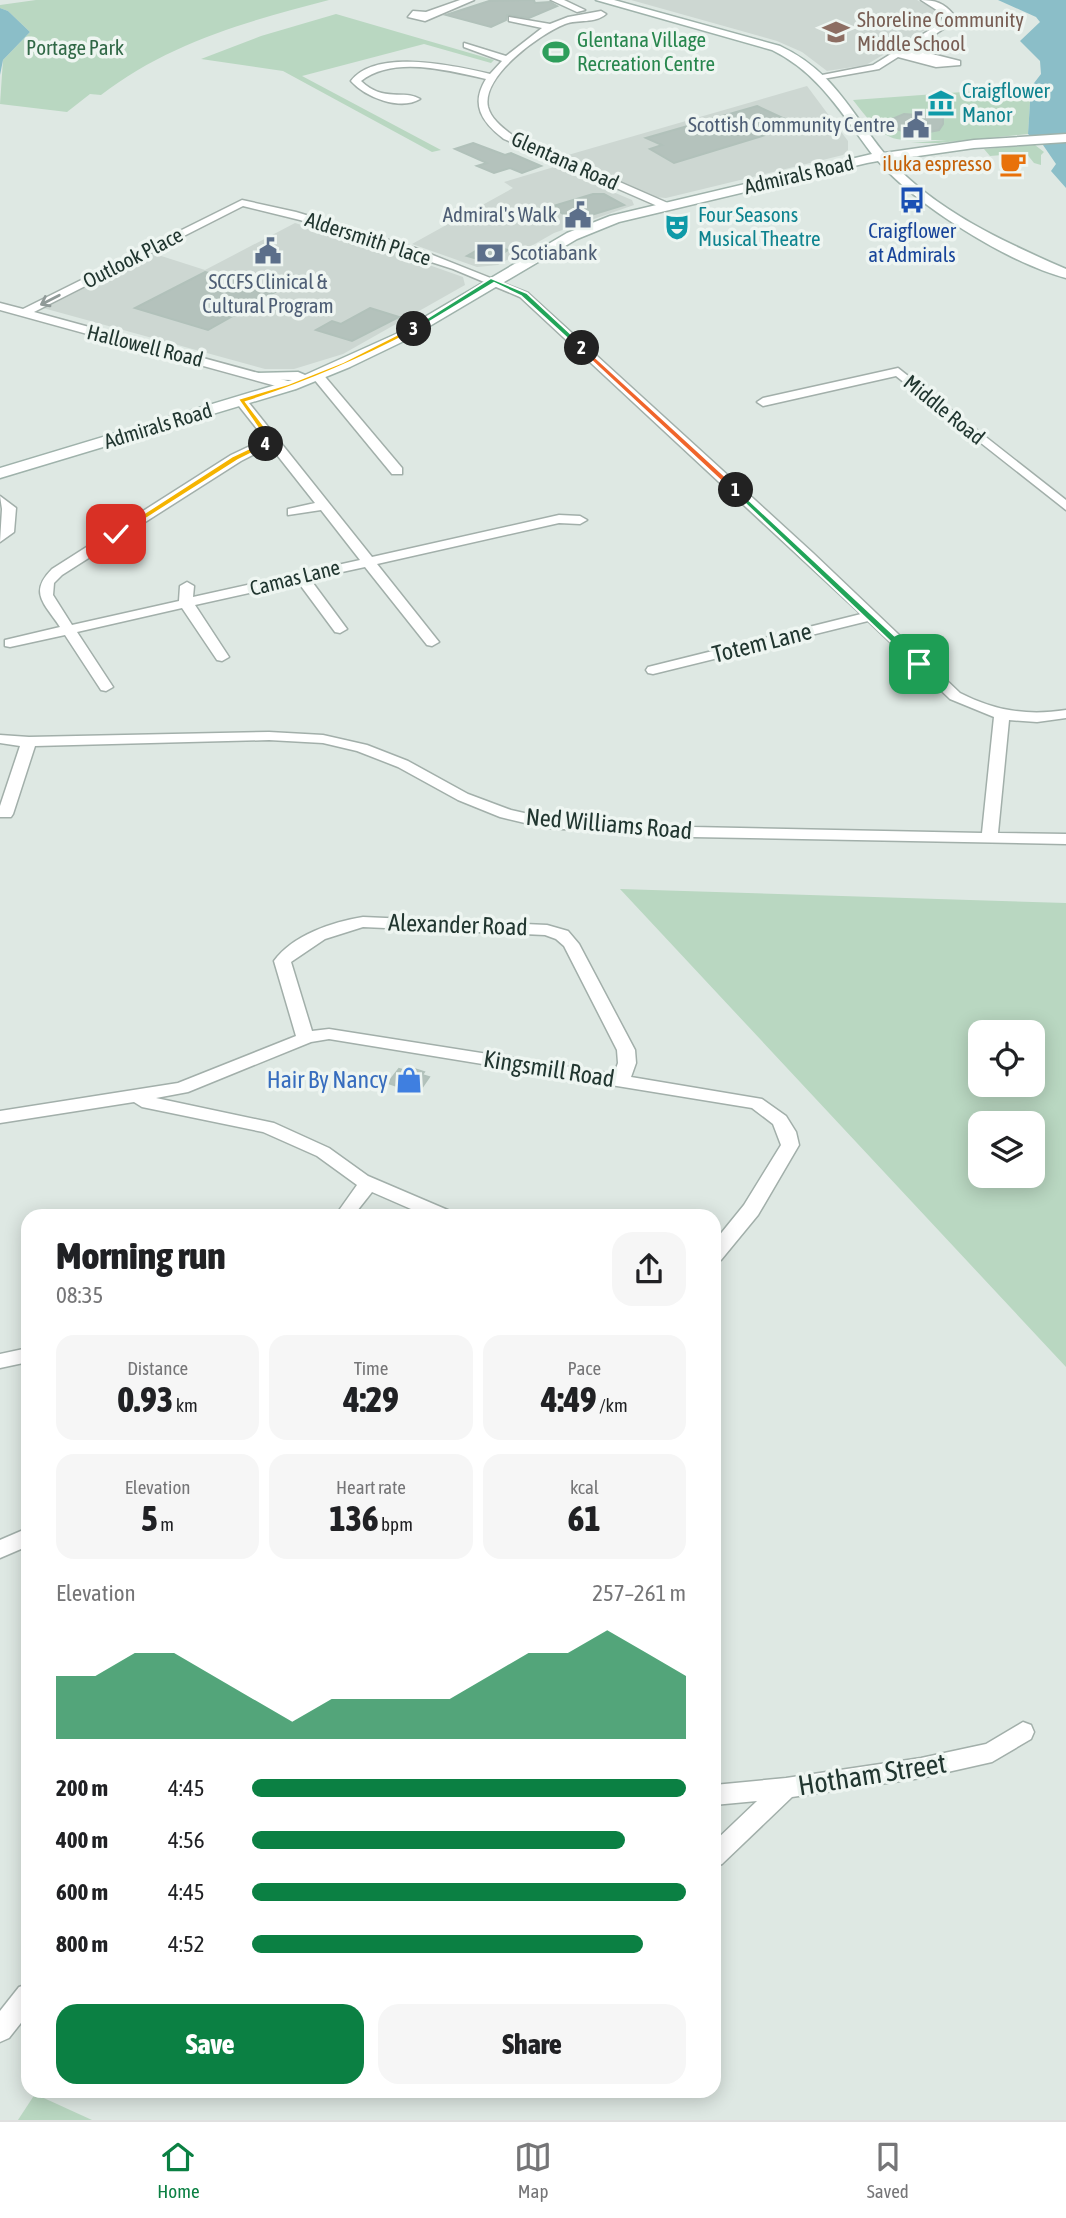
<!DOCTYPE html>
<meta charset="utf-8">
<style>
body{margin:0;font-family:"Asap Condensed",sans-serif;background:#f6f6f6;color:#202124;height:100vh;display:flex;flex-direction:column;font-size:26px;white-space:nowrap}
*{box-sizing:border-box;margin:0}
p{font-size:23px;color:#757577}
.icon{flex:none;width:38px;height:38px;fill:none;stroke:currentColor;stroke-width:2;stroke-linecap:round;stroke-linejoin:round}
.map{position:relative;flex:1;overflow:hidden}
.drawer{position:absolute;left:21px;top:1209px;width:700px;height:889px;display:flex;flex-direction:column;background:#fff;border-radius:21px;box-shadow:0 4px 18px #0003}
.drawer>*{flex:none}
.controls{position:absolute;left:968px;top:1020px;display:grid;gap:14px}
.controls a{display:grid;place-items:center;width:77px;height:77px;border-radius:14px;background:#fff;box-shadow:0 4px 18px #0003;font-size:35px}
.pin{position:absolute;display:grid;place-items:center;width:60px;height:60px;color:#fff;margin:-30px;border-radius:14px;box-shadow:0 4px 10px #0006}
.km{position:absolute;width:35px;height:35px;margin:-18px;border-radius:50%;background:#222;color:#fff;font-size:19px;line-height:35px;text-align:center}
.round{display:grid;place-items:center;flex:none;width:74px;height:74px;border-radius:21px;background:#f6f6f6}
.headline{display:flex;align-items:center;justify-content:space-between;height:119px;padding:0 35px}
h1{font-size:38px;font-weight:800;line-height:52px}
.figures{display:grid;grid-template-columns:repeat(3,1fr);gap:10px;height:119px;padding:7px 35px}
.figures div{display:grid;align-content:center;border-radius:18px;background:#f6f6f6;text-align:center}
.figures b{font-size:35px;font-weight:800}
.figures small{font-size:19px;font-weight:400}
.figures p{font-size:19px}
.chart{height:196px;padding:14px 35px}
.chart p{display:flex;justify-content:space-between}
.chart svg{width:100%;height:126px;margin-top:7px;fill:#0b8043;opacity:.7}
.primary-button{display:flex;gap:14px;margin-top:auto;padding:14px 35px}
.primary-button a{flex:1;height:80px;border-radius:21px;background:#0b8043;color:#fff;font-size:28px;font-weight:800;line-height:80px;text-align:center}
.primary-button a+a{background:#f6f6f6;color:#202124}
ul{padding:0 35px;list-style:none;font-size:23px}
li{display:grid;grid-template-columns:112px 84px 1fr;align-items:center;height:52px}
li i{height:18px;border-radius:9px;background:#0b8043}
.dock{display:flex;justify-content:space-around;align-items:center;height:98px;border-top:2px solid #e0e0e0;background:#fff;font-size:19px;color:#757577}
.dock a{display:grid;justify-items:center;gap:4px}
.dock .on{color:#0b8043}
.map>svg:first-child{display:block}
</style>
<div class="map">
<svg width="1066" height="2120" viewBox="0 0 1066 2120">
<rect width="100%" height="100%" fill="#dee8e3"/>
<g fill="#cdd7d2">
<path d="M 631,0 L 917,0 L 936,10 L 940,19 L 935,24 L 866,65 L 827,71 L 802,52 L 777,41 Z"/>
<path d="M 807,86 L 848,141 L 848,150 L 843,155 L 666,198 L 654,197 L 561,157 Z"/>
<path d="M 554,167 L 632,200 L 634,205 L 554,233 L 498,265 L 477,267 L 412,244 L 513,188 L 504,182 Z"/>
<path d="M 295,223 L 395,253 L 463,277 L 465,285 L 343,354 L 294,369 L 265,369 L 43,308 L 152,253 L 205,270 Z"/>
</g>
<g fill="#b9d7c1" fill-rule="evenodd">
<path d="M 36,0 L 329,0 C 248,21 168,43 101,95 L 90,94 L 67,112 L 0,104 L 3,60 L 30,32 L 8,11 L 0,8 L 0,5 Z"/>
<path d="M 336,14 L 494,60 L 491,63 L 424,44 L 302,76 L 441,150 L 432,152 L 283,71 L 201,59 L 261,36 Z"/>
<path d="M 1031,87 L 1028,134 L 938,143 L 911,143 L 947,140 C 890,139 891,149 853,100 Z"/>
<path d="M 1035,145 L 1044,152 L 1041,155 L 1041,165 L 1034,163 L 1026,153 L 990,156 L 984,149 Z"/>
<path d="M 620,889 L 1066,903 L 1066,1367 ZM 1032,1032 L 1032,1085 L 980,1085 L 980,1032 ZM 980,1124 L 1032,1124 L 1032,1176 L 980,1176 Z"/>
<path d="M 35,2094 L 92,2120 L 18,2120 Z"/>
</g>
<g fill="#8bbec8">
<path d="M 998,0 L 1066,0 L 1066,188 L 1051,171 L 1056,164 L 1043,145 L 1028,134 L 1031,87 L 1041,74 L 1040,61 L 1020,41 L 1040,22 L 1036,17 Z"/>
<path d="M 0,8 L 8,11 L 30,32 L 3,60 L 0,75 Z"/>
</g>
<g fill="#b4c2bc" stroke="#b1c1ba" stroke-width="2">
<path d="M 534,0 L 535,3 L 550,2 L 557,6 L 529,18 L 507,15 L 506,20 L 491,27 L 446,15 L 489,1 Z"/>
<path d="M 757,106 L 798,125 L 674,163 L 650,149 L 662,145 L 646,138 Z"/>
<path d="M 904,114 L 943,117 L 943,124 L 939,130 L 919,134 L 894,129 L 885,122 Z"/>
<path d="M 473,143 L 505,155 L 511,153 L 541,166 L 522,173 L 510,168 L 494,173 L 477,166 L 487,163 L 455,149 Z"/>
<path d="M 593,194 L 604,194 L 624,205 L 575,220 L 550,207 Z"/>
<path d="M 486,245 L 489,245 L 508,250 L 488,262 L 467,256 Z"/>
<path d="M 205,272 L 275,292 L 208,330 L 135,308 Z"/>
<path d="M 370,308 L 399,317 L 352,341 L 316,330 L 332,321 L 341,324 Z"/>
<path d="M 408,1067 L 424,1072 L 422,1075 L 429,1077 L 418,1093 L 388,1083 L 399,1069 L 406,1071 Z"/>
</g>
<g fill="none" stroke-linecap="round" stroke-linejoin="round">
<g stroke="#a2afaa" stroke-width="3">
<g id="street">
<path d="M 460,0 L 474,0 L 425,21 L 408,17 L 413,11 L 426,12 Z"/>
<path d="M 551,0 L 564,0 L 585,10 L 577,12 Z"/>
<path d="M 921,0 C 935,0 944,3 953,14 L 948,26 L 912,49 L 960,61 L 960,65 L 936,67 L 898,57 L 879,69 L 817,80 L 817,76 L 873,65 L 941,23 L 943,14 Z"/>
<path d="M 601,11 L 606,14 C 595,24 578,19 565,24 C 540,34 481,76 488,107 C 491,119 502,127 512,135 L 670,204 L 670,208 L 662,208 L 504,139 C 482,122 470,105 486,79 C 450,71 394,55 361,81 C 384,103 404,89 420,99 C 400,111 365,97 351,81 C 376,48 456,66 490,74 L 502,61 L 464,47 L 464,43 L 506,56 L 542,28 L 509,21 L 509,17 L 550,24 L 568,17 Z"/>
<path d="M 242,200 L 296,212 L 415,248 L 528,293 L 813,553 L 960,693 C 995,711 1028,716 1066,710 L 1066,718 L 1037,722 L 1009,720 L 998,833 L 1066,834 L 1066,844 L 692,837 L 546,828 L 500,817 L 458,800 L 398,767 L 357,751 L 323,743 L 269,740 L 35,746 L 13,814 L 11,817 L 0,817 L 0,806 L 20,746 L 0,743 L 0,735 L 29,737 L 269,732 L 323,735 L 367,745 L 408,761 L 468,794 L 511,810 L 546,818 L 692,827 L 982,833 L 994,717 L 950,699 L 868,621 L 653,674 L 648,673 L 646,670 L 648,667 L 861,614 L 520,297 L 453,269 L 300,220 L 243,206 L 34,312 L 295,383 L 295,389 L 287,389 L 0,310 L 0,303 L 23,309 Z"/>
<path d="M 898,368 L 1066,500 L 1066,510 L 896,376 L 763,406 L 757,402 L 763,398 Z"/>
<path d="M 317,371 L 321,372 L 402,468 L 402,474 L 392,474 L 313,378 L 311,375 Z"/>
<path d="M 241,397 L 245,398 L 372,557 L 559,515 L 580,516 L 587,520 L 580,524 L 559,523 L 377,564 L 439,642 L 432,646 L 427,645 L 365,567 L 310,579 L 347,629 L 340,633 L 335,632 L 298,582 L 195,605 L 229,657 L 222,661 L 217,660 L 182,608 L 77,632 L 113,687 L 106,691 L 101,690 L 65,635 L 10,647 L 5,646 L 5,640 L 60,627 C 45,604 28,593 52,569 L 231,455 L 265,439 L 235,401 ZM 270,446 L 315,503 L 288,509 L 288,515 L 321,510 L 360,560 L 193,597 L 194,586 L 187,582 L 180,586 L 179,601 L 72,625 L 53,595 L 54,583 L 62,575 L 241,461 Z"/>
<path d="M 0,496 L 16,508 L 14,532 L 0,542 L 2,509 Z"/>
<path d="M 363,917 L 547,925 L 568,931 L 579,944 L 635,1050 L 636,1063 L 631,1077 L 762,1099 L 786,1116 L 796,1132 L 799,1145 L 758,1215 L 721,1260 L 714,1262 L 714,1242 L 744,1205 L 781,1145 L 773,1124 L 752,1108 L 329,1039 L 311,1042 L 188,1092 L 156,1098 L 274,1123 L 329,1148 L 368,1176 L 450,1211 L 452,1216 L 427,1216 L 372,1192 L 353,1216 L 335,1216 L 357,1185 L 317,1156 L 263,1132 L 142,1107 L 134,1102 L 0,1123 L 0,1111 L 178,1083 L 296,1036 L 274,961 C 293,935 332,922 363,917 ZM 363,927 L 545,935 L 556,939 L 564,946 L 617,1050 L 618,1063 L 614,1074 L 329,1029 L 312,1031 L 291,962 L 325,939 Z"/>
<path d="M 28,1348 L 28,1362 L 0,1368 L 0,1354 Z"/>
<path d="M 28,1528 L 28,1546 L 0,1558 L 0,1540 Z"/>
<path d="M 1023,1722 L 1031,1725 L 1034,1732 L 1031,1739 L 992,1762 L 921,1778 L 792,1797 L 722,1864 L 714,1867 L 714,1842 L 757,1801 L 714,1805 L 714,1785 L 786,1778 L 921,1758 L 986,1744 Z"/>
<path d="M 28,1984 L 28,2014 L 9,2038 L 0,2042 L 0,2011 L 19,1987 Z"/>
</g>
</g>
<g stroke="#9fb2ab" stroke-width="3">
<path id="secondary" d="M 596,0 L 614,0 L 780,46 C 832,70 850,111 884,153 L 974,140 L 1066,134 L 1066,142 L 974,148 L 890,160 C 936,211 1004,242 1066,269 L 1066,278 C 1009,263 917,206 878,161 L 867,163 L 619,222 L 577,239 L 406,340 L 350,367 L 296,389 L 0,478 L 0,468 L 292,380 L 256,379 L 254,376 L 256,373 L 298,372 L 305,375 L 396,334 L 567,233 L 610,216 L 872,154 C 842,114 819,73 772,50 Z"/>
</g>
<use href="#street" fill="#fff" fill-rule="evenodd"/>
<use href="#secondary" fill="#fff" fill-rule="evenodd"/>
</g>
<defs><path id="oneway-shaft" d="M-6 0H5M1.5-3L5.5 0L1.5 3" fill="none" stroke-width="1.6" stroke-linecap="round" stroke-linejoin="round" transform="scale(1.75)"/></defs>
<use stroke="#909a98" href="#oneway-shaft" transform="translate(50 300) rotate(153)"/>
<path fill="#22a559" stroke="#fff" stroke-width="2" d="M 736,488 L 923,662 L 923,666 L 916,666 L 733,492 Z"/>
<path fill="#f0652b" stroke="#fff" stroke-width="2" d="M 582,345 L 739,489 L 739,492 L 733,492 L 579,349 Z"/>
<path fill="#22a559" stroke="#fff" stroke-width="2" d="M 491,278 L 527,293 L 584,346 L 584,349 L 579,349 L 521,296 L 494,283 L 416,330 L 410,329 Z"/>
<path fill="#f5b400" stroke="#fff" stroke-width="2" d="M 414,326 L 416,330 C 361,359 306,383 246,402 L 276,442 L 263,446 L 267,441 L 238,399 L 288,384 L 343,362 Z"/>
<path fill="#f5b400" stroke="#fff" stroke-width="2" d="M 263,442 L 270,444 L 238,460 L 119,536 L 112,534 L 233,456 Z"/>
<defs>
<g id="school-bare" transform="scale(2.1)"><path d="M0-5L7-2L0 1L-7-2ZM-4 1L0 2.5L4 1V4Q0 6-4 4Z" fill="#8d6e63" stroke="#eef5f1" stroke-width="2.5" paint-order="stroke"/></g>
<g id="stadium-bare" transform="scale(2.1)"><path d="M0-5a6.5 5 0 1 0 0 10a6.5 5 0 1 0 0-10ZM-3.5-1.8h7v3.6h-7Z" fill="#2e9e5b" stroke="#eef5f1" stroke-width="2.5" paint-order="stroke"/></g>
<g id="museum-bare" transform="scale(2.1)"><path d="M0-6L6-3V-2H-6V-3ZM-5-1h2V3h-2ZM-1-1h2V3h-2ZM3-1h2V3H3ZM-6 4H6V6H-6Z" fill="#0f9aa8" stroke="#eef5f1" stroke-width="2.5" paint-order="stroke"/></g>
<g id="civic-bare" transform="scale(2.1)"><path d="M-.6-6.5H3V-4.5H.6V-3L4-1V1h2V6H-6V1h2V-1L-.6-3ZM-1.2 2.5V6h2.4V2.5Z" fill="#5c6f8a" stroke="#eef5f1" stroke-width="2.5" paint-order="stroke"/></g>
<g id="cafe-bare" transform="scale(2.1)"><path d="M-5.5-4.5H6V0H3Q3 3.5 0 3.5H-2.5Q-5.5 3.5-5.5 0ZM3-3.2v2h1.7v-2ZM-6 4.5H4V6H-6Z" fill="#e8710a" stroke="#eef5f1" stroke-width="2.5" paint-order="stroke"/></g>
<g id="bus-bare" transform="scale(2.1)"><path d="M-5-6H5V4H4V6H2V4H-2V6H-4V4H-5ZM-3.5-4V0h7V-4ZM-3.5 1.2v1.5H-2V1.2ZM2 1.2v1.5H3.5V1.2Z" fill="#1a4fb4" stroke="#eef5f1" stroke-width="2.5" paint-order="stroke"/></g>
<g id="theatre-bare" transform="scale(2.1)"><path d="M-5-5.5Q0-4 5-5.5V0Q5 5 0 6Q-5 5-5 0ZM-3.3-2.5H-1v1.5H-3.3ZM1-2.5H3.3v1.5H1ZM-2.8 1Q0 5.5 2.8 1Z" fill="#0f9aa8" stroke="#eef5f1" stroke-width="2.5" paint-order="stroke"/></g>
<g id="bank-bare" transform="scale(2.1)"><path d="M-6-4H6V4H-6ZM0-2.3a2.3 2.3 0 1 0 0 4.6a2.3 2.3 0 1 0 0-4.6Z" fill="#5c6f8a" stroke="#eef5f1" stroke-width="2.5" paint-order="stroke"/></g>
<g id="shop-bare" transform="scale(2.1)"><path d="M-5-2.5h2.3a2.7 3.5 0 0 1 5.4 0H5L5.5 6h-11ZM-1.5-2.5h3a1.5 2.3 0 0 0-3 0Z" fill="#3f7fe0" stroke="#eef5f1" stroke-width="2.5" paint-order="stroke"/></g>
</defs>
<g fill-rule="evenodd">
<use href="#school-bare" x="836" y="32"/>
<use href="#stadium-bare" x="556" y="52"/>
<use href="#museum-bare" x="941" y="103"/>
<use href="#civic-bare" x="916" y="125"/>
<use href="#cafe-bare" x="1013" y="164"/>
<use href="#bus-bare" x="912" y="200"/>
<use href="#civic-bare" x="578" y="215"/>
<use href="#theatre-bare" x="677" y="227"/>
<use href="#civic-bare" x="268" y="251"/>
<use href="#bank-bare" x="490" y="253"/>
<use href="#shop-bare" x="409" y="1080"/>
</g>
<g text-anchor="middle" stroke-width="7" stroke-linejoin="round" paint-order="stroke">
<g font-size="21" fill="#785e54" stroke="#eef5f1" text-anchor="start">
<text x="857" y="27">Shoreline Community<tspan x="857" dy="24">Middle School</tspan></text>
</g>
<g font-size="21" fill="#27864d" stroke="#eef5f1" text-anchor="start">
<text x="577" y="47">Glentana Village<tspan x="577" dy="24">Recreation Centre</tspan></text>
</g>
<g font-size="21" fill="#306846" stroke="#eef5f1">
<text x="75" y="55">Portage Park</text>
</g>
<g font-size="21" fill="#0d838f" stroke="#eef5f1" text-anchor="start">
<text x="962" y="98">Craigflower<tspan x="962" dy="24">Manor</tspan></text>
<text x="698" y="222">Four Seasons<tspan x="698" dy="24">Musical Theatre</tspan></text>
</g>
<g font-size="21" fill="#4e5e75" stroke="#eef5f1" text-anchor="end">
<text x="895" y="132">Scottish Community Centre</text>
<text x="557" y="222">Admiral's Walk</text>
<text x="511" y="260" text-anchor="start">Scotiabank</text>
<text x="268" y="289" text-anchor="middle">SCCFS Clinical &amp;<tspan x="268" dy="24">Cultural Program</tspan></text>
</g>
<g font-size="21" fill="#213630" stroke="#eef5f1">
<text transform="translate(565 161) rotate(24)" y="7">Glentana Road</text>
<text transform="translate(799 175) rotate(-13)" y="7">Admirals Road</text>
<text transform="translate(368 239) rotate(18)" y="7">Aldersmith Place</text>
<text transform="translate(133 258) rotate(-27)" y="7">Outlook Place</text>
<text transform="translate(145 346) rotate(14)" y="7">Hallowell Road</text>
<text transform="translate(944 410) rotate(39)" y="7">Middle Road</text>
<text transform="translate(158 426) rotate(-17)" y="7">Admirals Road</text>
<text transform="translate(295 578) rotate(-14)" y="7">Camas Lane</text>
</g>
<g font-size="21" fill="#c56008" stroke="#eef5f1" text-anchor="end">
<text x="992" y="171">iluka espresso</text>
</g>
<g font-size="21" fill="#164399" stroke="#eef5f1">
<text x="912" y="238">Craigflower<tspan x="912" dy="24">at Admirals</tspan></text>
</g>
<g font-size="24" fill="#213630" stroke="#eef5f1">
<text transform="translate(762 643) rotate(-14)" y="8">Totem Lane</text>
<text transform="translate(609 824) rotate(5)" y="8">Ned Williams Road</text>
<text transform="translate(458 925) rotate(2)" y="8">Alexander Road</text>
<text transform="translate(549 1069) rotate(9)" y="8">Kingsmill Road</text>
</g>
<g font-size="24" fill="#366cbe" stroke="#eef5f1" text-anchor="end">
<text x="388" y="1088">Hair By Nancy</text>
</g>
<g font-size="28" fill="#213630" stroke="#eef5f1">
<text transform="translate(872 1774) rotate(-9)" y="10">Hotham Street</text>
</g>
</g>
</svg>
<div class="controls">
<a><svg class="icon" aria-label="locate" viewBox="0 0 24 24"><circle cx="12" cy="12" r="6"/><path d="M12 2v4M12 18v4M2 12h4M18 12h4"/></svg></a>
<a><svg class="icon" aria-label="layers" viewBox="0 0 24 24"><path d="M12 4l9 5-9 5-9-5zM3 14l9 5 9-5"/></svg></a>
</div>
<div class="pin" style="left:919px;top:664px;background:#1e9e55"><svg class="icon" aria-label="arrive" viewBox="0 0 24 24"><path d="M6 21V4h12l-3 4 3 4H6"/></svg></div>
<div class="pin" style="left:116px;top:534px;background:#d93025"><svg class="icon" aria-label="check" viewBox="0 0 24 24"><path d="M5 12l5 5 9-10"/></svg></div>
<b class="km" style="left:736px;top:490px">1</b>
<b class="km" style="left:582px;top:348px">2</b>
<b class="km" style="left:414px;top:329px">3</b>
<b class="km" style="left:266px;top:444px">4</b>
<section class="drawer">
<div class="headline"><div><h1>Morning run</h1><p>08:35</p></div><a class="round"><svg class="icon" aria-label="share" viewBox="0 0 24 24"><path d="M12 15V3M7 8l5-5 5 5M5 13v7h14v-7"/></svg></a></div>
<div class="figures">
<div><p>Distance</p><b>0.93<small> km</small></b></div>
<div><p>Time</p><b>4:29</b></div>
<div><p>Pace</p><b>4:49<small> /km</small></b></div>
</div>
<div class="figures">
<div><p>Elevation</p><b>5<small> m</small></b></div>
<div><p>Heart rate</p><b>136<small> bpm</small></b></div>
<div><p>kcal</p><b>61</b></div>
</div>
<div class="chart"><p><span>Elevation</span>257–261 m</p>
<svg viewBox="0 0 160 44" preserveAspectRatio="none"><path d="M0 44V22L10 22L20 14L30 14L40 22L50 30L60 38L70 30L80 30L90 30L100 30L110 22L120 14L130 14L140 6L150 14L160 22V44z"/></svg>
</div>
<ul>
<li><b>200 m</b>4:45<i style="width:100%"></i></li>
<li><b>400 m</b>4:56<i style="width:86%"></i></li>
<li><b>600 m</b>4:45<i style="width:100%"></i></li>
<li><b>800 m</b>4:52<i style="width:90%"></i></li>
</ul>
<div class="primary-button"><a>Save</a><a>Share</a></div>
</section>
</div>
<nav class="dock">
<a class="on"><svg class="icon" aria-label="home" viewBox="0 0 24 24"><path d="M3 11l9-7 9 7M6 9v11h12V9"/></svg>Home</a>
<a><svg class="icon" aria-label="map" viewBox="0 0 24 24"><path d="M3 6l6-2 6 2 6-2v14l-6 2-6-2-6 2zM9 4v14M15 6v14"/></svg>Map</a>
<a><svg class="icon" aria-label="saved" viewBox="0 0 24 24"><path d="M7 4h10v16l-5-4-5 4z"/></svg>Saved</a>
</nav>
